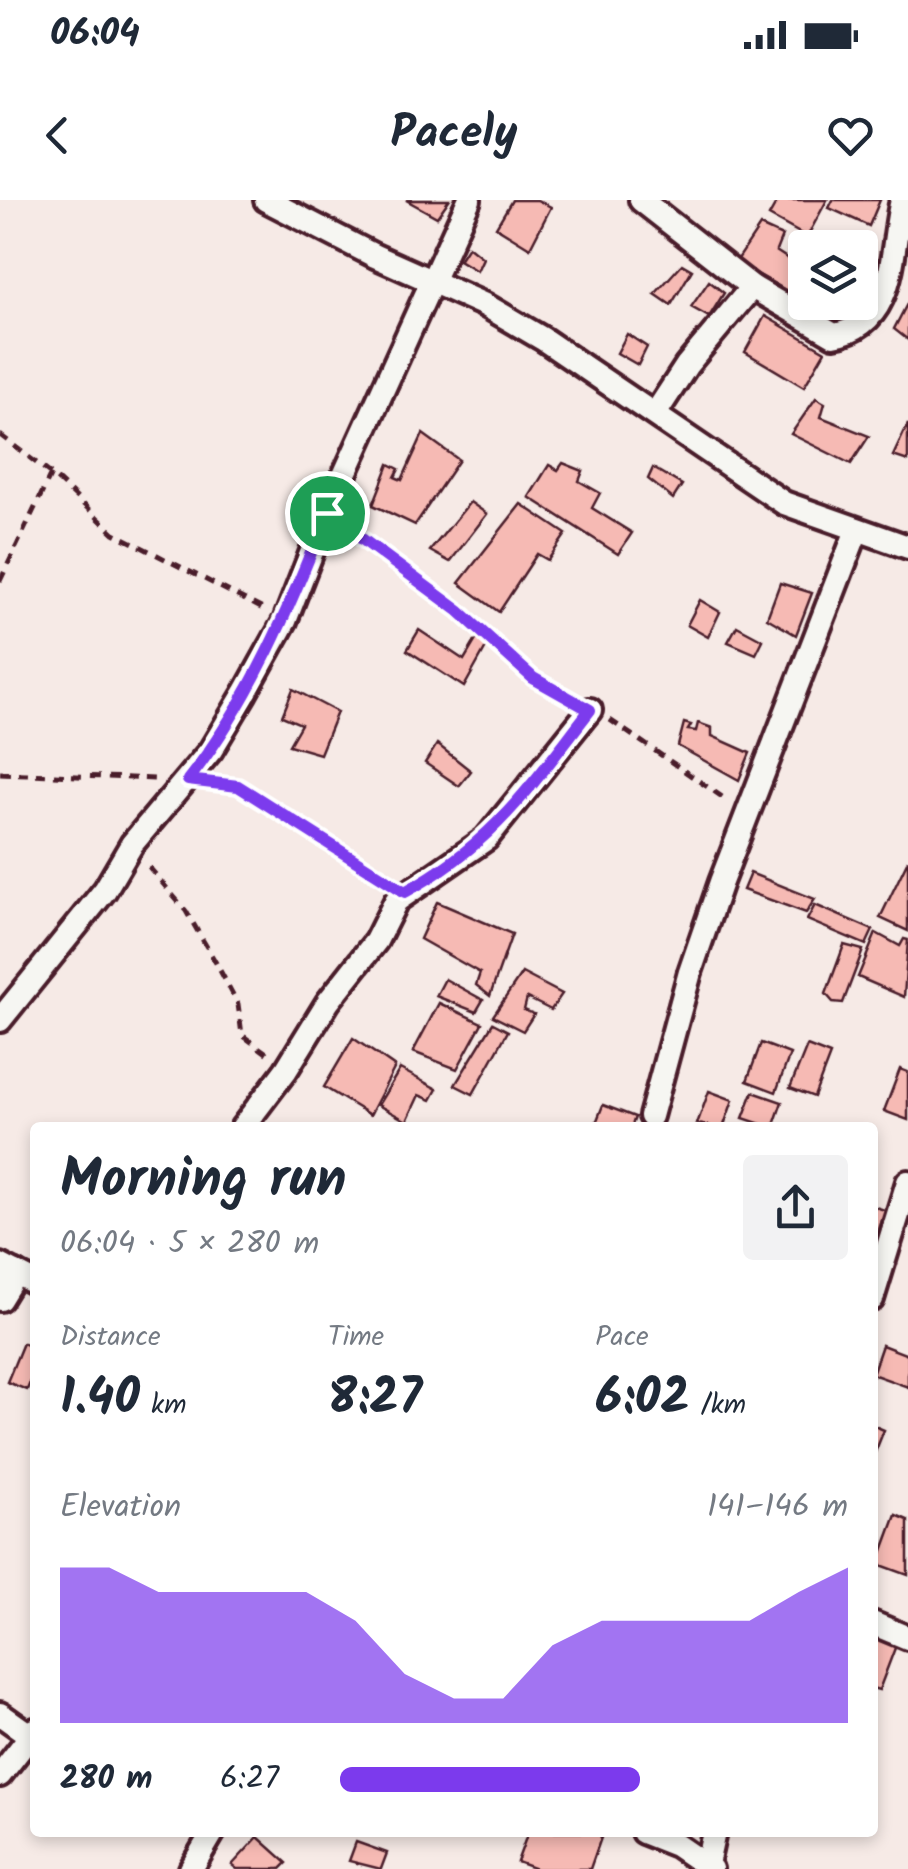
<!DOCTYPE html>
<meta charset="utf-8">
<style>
body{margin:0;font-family:Kalam,sans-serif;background:#f2f2f3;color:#1f2937;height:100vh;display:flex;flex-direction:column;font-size:38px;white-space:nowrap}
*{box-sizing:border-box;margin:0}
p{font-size:32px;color:#747a83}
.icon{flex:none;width:55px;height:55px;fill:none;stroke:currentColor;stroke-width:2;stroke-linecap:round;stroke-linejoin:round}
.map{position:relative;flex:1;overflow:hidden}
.panel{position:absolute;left:30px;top:922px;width:848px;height:715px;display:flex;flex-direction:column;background:#fff;border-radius:10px;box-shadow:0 5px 15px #0003}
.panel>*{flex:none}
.tools{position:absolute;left:788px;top:30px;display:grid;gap:20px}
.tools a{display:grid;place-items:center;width:90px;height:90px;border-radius:10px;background:#fff;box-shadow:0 5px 15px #0003;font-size:50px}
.pin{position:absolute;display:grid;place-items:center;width:85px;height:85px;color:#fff;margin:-42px;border:5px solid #fff;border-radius:50%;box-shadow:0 2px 10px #0007}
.round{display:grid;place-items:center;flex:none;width:105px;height:105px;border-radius:10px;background:#f2f2f3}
.overview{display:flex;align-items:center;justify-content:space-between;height:170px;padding:0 30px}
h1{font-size:55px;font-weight:600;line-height:75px}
.metrics{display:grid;grid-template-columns:repeat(3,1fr);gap:15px;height:170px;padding:10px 30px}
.metrics div{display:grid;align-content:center}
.metrics b{font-size:50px;font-weight:600}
.metrics small{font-size:28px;font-weight:400}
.metrics p{font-size:28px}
.chart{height:280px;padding:20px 30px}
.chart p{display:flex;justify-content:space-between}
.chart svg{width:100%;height:180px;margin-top:10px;fill:#7c3aed;opacity:.7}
ul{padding:0 30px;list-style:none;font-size:32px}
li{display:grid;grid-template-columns:160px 120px 1fr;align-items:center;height:75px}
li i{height:25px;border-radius:12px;background:#7c3aed}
.status{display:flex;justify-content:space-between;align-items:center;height:70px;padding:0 50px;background:#fff;direction:ltr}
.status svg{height:28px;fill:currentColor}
header{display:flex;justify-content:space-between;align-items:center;height:130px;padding:0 30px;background:#fff;font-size:45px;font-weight:600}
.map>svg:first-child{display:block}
</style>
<div class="status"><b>06:04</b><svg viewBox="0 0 49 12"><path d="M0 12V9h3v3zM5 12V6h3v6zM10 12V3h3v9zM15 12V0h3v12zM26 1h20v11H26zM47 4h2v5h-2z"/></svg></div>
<header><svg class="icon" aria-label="back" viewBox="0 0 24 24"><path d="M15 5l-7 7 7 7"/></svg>Pacely<svg class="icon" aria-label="heart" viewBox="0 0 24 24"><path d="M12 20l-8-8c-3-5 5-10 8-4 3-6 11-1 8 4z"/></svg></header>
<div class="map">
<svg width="908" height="1669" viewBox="0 0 908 1669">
<rect width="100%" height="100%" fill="#f6eae6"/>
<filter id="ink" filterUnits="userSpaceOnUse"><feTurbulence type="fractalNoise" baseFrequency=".01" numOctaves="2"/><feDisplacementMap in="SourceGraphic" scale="20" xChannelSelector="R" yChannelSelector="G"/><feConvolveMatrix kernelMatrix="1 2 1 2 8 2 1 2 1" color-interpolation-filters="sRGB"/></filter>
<g filter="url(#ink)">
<g fill="#f6bab4" stroke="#4a1f2b" stroke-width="2.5">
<path d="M 406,0 L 449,0 L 437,17 Z"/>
<path d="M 512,0 L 537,0 L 551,7 L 530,48 L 496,27 Z"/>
<path d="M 778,0 L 827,0 L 807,37 L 769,16 Z"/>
<path d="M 833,0 L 880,0 L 869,26 L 829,8 Z"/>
<path d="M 760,26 L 782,36 L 776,51 L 802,68 L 791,93 L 736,62 Z"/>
<path d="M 468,46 L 483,58 L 477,71 L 459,60 Z"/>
<path d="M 682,64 L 692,70 L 671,105 L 655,94 Z"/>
<path d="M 709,81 L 724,93 L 709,117 L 691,107 Z"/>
<path d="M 908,102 L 908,140 L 894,129 Z"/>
<path d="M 765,116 L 825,151 L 804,187 L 745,152 Z"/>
<path d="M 627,134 L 647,147 L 638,165 L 617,153 Z"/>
<path d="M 816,198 L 825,203 L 821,217 L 869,236 L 851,264 L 791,234 Z"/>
<path d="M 908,224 L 908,261 L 893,256 Z"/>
<path d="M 423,234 L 459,260 L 415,325 L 373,305 L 389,264 L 399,269 L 395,277 L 402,280 Z"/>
<path d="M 563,263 L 583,271 L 579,281 L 600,293 L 592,308 L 632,333 L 618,354 L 529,297 L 549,265 L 558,270 Z"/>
<path d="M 653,268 L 682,285 L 673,299 L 648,279 Z"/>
<path d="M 470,302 L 487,314 L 450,362 L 430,351 Z"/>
<path d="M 521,304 L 566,334 L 548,360 L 537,354 L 499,412 L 459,383 Z"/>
<path d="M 780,383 L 812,393 L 796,435 L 767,418 Z"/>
<path d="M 700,400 L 720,412 L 708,437 L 687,425 Z"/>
<path d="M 737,426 L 763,440 L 756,454 L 728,442 Z"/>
<path d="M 419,430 L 464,460 L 477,438 L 488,444 L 464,487 L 407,450 Z"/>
<path d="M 293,489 L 337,512 L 320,554 L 289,545 L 301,524 L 282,516 Z"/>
<path d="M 684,523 L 691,525 L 688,530 L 696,531 L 698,523 L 712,528 L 712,536 L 750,553 L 739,580 L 678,546 Z"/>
<path d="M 437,544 L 471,571 L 459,586 L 425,563 Z"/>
<path d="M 908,660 L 908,731 L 880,718 Z"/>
<path d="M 750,673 L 815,699 L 806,713 L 743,690 Z"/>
<path d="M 437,702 L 512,734 L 490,796 L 476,785 L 480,773 L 420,739 Z"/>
<path d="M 815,705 L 873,730 L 866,745 L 807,720 Z"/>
<path d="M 876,733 L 900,746 L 904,739 L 908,740 L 904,797 L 858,777 Z"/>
<path d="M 844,745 L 863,750 L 843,803 L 833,802 L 826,794 Z"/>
<path d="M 522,773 L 562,794 L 551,810 L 527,798 L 524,810 L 534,814 L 523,831 L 493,816 Z"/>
<path d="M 445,779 L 483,800 L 476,812 L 436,796 Z"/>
<path d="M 439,803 L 482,823 L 457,869 L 413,852 Z"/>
<path d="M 493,823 L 508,831 L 473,894 L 455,885 Z"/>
<path d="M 353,838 L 395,867 L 370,915 L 324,887 Z"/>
<path d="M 761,843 L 790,854 L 776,892 L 747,881 Z"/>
<path d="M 807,846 L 830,855 L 814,897 L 790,888 Z"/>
<path d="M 400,869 L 437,889 L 431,900 L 419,895 L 407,921 L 378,905 Z"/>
<path d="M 900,869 L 908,872 L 908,920 L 884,911 Z"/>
<path d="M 709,891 L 733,900 L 723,928 L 697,924 Z"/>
<path d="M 753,892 L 782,902 L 773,928 L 743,918 Z"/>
<path d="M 603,905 L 635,917 L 631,928 L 594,928 Z"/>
<path d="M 872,1006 L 888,1011 L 879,1035 L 872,1033 Z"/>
<path d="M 23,1143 L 35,1148 L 35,1170 L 27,1190 L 7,1182 Z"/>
<path d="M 882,1145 L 908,1155 L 908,1187 L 872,1174 Z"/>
<path d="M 872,1225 L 884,1230 L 872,1260 Z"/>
<path d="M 896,1315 L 908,1320 L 908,1375 L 878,1364 Z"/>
<path d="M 872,1431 L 898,1440 L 879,1490 L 872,1488 Z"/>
<path d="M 528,1632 L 603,1632 L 590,1669 L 536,1669 L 517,1662 Z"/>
<path d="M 258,1637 L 287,1663 L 281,1669 L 237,1669 L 232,1665 Z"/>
<path d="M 356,1642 L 387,1653 L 381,1669 L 349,1661 Z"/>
</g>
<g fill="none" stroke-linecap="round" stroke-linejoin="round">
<g stroke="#4a1f2b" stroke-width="30">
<g id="street">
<path d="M 266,0 L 375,56 L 485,105 L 543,139 L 784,303 L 908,347"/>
<path d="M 641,0 L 752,87 L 834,135 C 898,124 890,49 902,0"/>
<path d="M 655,214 L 687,165 L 752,87"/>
<path d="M 0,820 L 105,690 L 132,644 L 211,550 L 245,493 L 285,421 L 327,313 L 469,0"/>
<path d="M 651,916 L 690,772 L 721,682 L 857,330"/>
<path d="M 242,928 L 286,870 L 328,802 L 376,741 L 396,701 L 486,639 L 590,510"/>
<path d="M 0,1065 L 35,1083"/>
<path d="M 0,1099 L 16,1073"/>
<path d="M 872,1099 L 908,982"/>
<path d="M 872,1423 L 908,1438"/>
<path d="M 0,1514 L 31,1536"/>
<path d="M 0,1575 L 35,1530"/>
<path d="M 643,1632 L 676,1645 L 711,1669"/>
<path d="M 191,1669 L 213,1632"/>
<path d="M 706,1669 L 714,1632"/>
</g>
</g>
<g stroke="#4a1f2b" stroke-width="5" stroke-dasharray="10 8" stroke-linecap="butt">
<path d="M 0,235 L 51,274 L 114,333 L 265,410"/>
<path d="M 345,326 L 459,411 L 533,477 L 568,500"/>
<path d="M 0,381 L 51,274"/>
<path d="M 610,520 L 728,601"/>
<path d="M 0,573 L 157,579"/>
<path d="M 218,581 L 238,587 L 384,679"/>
<path d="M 149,667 L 186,711 L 216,763 L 238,804 L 242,835 L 268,854"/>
</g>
<use href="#street" stroke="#f6f6f2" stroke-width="22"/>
</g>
</g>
<g fill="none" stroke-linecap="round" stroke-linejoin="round" filter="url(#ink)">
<g stroke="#fff" stroke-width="20">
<path id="route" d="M 327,313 L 459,411 L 533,478 L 590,510 C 529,588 494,643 405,692 L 238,586 L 188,580 C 251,500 290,407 327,313 Z"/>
</g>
<use href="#route" stroke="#7c3aed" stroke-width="12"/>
</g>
</svg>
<div class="tools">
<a><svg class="icon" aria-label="layers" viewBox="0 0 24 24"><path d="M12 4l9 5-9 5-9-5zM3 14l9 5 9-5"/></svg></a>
</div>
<div class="pin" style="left:327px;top:313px;background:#1e9e55"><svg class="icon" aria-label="arrive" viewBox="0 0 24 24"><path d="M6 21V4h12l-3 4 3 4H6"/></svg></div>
<section class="panel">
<div class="overview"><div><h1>Morning run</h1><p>06:04 · 5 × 280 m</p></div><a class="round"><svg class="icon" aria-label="share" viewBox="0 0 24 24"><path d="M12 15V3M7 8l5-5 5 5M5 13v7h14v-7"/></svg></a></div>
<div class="metrics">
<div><p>Distance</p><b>1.40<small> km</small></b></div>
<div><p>Time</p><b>8:27</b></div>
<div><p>Pace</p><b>6:02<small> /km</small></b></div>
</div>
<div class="chart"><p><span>Elevation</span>141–146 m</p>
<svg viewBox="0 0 160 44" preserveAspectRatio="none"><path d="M0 44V6L10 6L20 12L30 12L40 12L50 12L60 19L70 32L80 38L90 38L100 25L110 19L120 19L130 19L140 19L150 12L160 6V44z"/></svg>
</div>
<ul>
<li><b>280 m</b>6:27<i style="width:59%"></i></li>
</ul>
</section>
</div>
